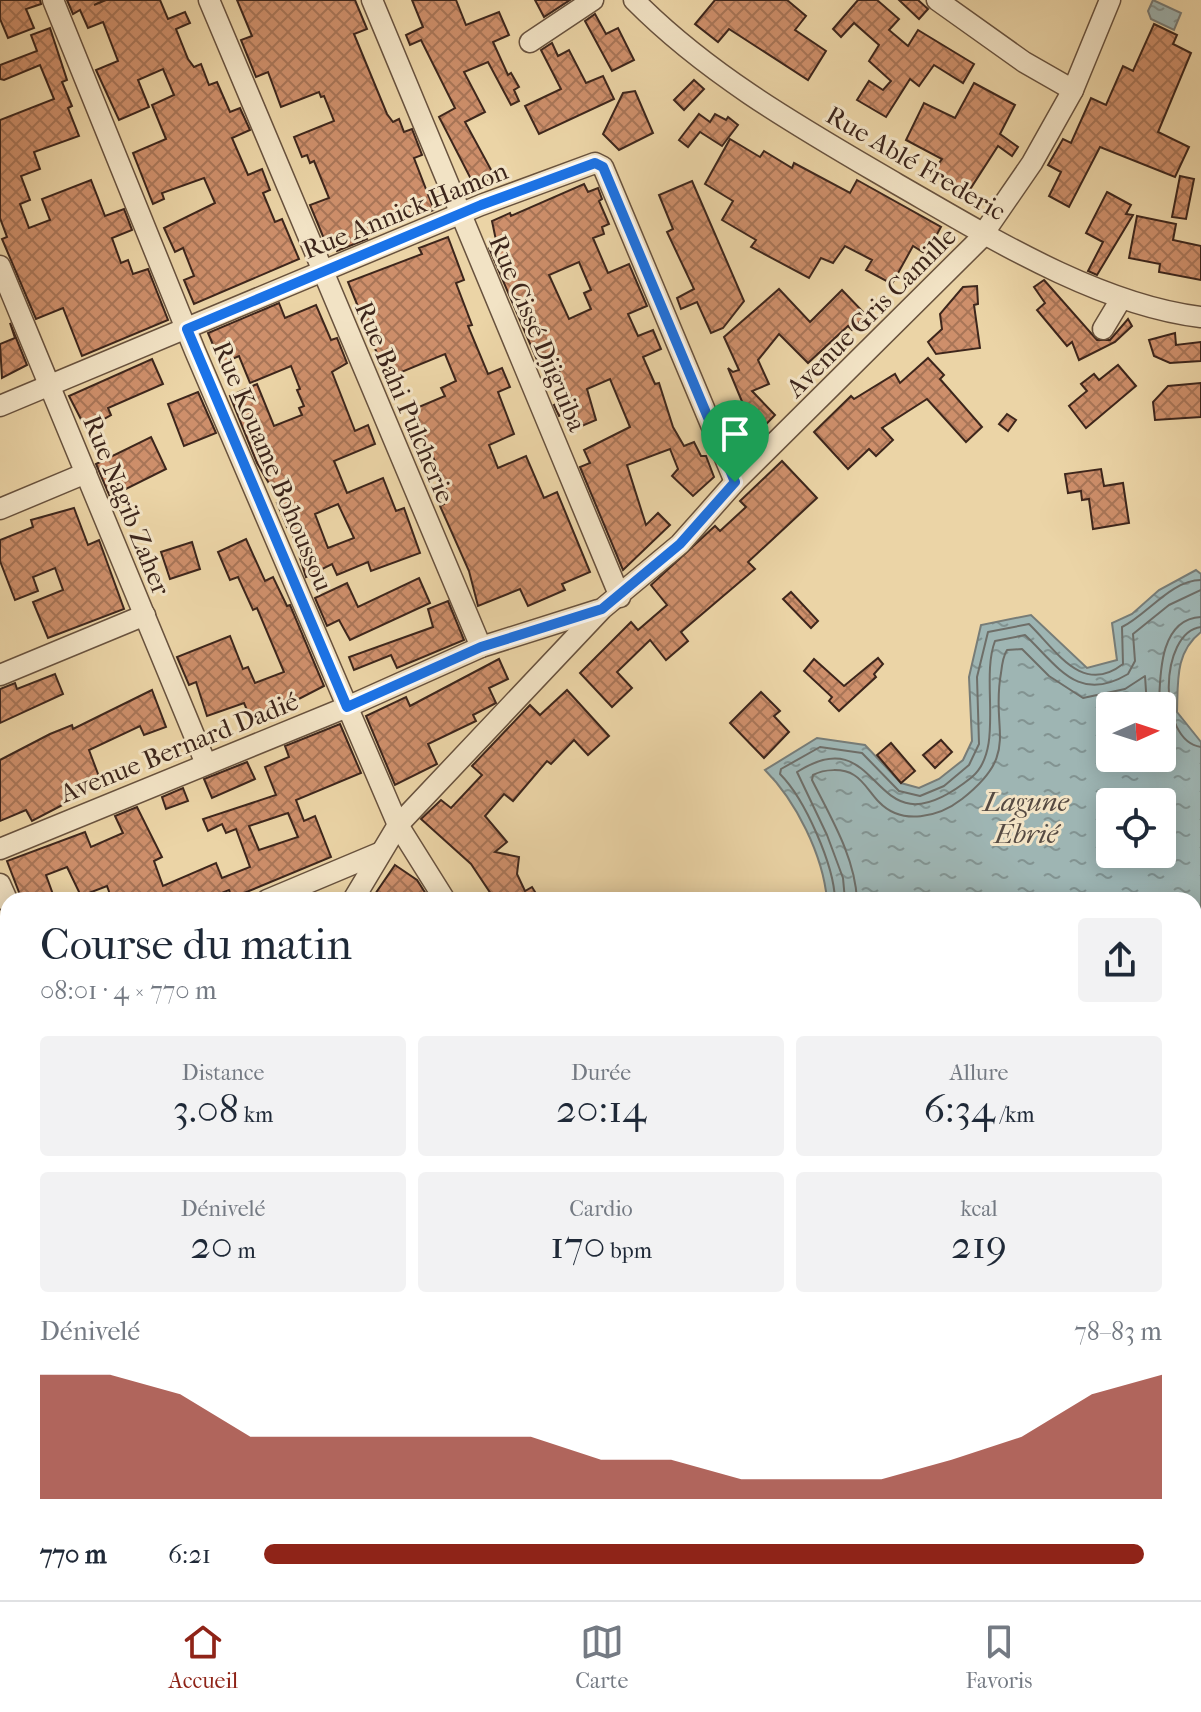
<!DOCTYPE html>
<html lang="fr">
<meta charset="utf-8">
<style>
body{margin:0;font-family:"IM FELL French Canon",serif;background:#f2f2f3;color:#1f2937;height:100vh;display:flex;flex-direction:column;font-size:30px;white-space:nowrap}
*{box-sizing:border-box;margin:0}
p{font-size:26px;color:#747a83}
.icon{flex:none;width:44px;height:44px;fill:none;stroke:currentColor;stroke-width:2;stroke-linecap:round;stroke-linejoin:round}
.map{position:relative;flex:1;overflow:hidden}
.drawer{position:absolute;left:0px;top:892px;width:1202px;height:708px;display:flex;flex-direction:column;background:#fff;border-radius:24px 24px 0 0;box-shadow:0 4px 20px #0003}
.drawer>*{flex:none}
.needle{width:52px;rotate:87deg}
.buttons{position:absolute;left:1096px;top:692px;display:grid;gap:16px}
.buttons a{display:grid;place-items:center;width:80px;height:80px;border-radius:8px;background:#fff;box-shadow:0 4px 20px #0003;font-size:40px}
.pin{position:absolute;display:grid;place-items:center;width:68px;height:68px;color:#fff;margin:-82px -34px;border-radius:50% 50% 50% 0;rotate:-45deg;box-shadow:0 0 8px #0007}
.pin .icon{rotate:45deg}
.round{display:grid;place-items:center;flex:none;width:84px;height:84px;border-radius:8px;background:#f2f2f3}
.headline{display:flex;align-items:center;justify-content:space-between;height:136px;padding:0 40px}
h1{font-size:44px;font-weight:600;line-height:60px}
.figures{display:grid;grid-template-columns:repeat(3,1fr);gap:12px;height:136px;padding:8px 40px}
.figures div{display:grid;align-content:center;border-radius:8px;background:#f2f2f3;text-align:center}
.figures b{font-size:40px;font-weight:600}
.figures small{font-size:22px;font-weight:400}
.figures p{font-size:22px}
.chart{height:224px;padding:16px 40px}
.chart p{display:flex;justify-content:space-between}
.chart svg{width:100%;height:144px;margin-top:8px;fill:#8f2418;opacity:.7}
ul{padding:0 40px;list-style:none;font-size:26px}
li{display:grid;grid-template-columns:128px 96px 1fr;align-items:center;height:60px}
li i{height:20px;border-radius:10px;background:#8f2418}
.tab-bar{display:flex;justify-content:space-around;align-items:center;height:112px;border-top:2px solid #e0e1e3;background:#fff;font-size:22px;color:#747a83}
.tab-bar a{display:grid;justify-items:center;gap:4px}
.tab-bar .on{color:#8f2418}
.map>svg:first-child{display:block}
</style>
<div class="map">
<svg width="1201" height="1600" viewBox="0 0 1201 1600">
<defs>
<pattern id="water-ripples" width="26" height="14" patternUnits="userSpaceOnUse" patternTransform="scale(2)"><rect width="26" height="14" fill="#9eb5b3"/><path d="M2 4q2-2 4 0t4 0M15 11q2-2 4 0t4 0" fill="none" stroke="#829391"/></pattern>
<pattern id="building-cross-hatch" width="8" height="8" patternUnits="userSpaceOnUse" patternTransform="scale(2)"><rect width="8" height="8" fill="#ce8f6b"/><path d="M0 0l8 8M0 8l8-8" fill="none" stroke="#a87557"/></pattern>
</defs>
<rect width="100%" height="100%" fill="#ebd4a6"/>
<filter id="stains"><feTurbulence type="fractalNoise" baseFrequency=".0025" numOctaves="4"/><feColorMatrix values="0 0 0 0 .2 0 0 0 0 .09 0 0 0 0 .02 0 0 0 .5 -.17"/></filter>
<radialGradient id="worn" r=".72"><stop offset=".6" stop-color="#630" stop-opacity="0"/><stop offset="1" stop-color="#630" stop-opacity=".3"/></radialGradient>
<g fill="url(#water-ripples)" stroke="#777c77" stroke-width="2" fill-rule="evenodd">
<path d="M 1153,0 L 1181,13 L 1174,30 L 1151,19 L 1148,11 Z"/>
<path d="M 1196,570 L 1201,574 L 1201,632 C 1175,652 1178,682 1177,712 L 1201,742 L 1201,1600 L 447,1600 L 450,1592 L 1194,1592 L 1194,900 L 827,900 C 823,855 796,801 765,770 L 817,738 L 865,745 L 901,783 L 919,788 L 939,779 L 963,760 L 972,741 L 969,677 L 981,625 L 1031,615 L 1087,668 L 1117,660 L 1112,623 L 1132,614 L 1159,590 ZM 1110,706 L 1162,706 L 1162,758 L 1110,758 ZM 1110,802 L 1162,802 L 1162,854 L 1110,854 Z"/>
</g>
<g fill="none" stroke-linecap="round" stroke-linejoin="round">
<g stroke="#6e6e68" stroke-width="2">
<path d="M 1201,627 C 1159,632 1157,741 1201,747"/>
<path d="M 1159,706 C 1160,676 1159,619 1201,617"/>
<path d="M 835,900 C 834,865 805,799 780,774 L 781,769 L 820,747 L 862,753 L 899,791 L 920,796 L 944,786 L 969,765 L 979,744 L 977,677 L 988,632 L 1029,624 C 1056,650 1082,696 1123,664 L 1122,627 C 1147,615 1171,580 1201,580"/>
<path d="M 845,900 L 843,878 L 827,835 L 797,772 C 887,715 867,862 972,777 C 1005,749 980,680 995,641 L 1025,635 C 1058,666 1078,704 1128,674 L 1135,661 L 1133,634 L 1169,605 L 1201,590"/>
<path d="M 857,900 C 855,857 831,818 812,780 L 813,775 C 824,769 843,768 854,775 C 864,781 871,794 879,802 C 902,826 939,817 962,799 C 1022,752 990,732 1001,673 C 1002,664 1003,656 1007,650 L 1022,649 L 1049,676 L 1083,698 L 1125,689 L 1145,676 L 1147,706"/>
</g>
</g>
<g fill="url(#building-cross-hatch)" stroke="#3d261c" stroke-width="2" fill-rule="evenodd">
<path d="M 0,0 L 40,0 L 41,4 L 26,9 L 34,28 L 8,38 L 0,19 Z"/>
<path d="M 67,0 L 105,0 L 94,5 L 106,0 L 160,0 L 168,19 L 185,12 L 190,23 L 176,29 L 188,59 L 194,67 L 201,64 L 209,85 L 217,82 L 230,112 L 240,108 L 250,130 L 232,138 L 248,175 L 262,169 L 270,190 L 263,193 L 275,222 L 282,219 L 299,259 L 194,304 L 184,280 L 194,276 L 183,248 L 175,252 L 164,228 L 215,203 L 204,178 L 162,193 L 164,199 L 153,204 L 133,153 L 166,139 L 152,105 L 174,95 L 163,69 L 138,80 L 149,107 L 119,120 L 96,70 L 118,61 L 103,22 L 88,28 L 80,10 L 73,14 Z"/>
<path d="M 237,0 L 355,0 L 367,29 L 354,34 L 387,114 L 393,122 L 399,119 L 404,132 L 412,129 L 422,155 L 414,158 L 434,210 L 365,234 L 367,239 L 337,251 L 334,244 L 327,246 L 310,205 L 329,198 L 314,161 L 310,163 L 307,155 L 302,157 L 294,137 L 334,121 L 324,96 L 321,97 L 319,92 L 281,107 L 268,72 L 256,77 L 241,40 L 252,36 Z"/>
<path d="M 412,0 L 456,0 L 466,25 L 499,12 L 509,35 L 493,42 L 508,75 L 511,73 L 519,87 L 514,90 L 519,101 L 511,105 L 488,62 L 464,72 L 485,112 L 465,122 L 495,177 L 475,187 L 439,117 L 455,108 L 421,40 L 410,45 L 406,35 L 423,27 Z"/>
<path d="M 535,0 L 570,0 L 544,17 Z"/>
<path d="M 715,0 L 787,0 L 806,16 L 795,30 L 826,51 L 808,80 L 729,29 L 718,42 L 695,24 Z"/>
<path d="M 858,0 L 877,0 L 899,19 L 889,30 L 908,46 L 918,30 L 974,64 L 963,83 L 934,65 L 919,86 L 910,79 L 886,117 L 857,100 L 869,81 L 883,90 L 891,81 L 869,61 L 879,45 L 854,23 L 841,37 L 833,29 Z"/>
<path d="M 899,0 L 918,0 L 928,9 L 919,19 Z"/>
<path d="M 595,14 L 606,34 L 618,28 L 634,60 L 612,71 L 585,21 Z"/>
<path d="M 1154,24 L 1177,35 L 1173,44 L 1191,53 L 1158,132 L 1189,147 L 1175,177 L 1100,147 L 1069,207 L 1049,196 L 1061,172 L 1048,165 L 1063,139 L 1071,143 L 1091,98 L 1106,105 L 1123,66 L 1133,71 Z"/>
<path d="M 50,28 L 67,80 L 62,82 L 72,106 L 68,108 L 79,136 L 34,152 L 40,169 L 21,176 L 30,200 L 20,204 L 29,228 L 50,220 L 42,199 L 91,180 L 105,216 L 124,209 L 132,230 L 112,238 L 121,263 L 128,260 L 133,274 L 148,269 L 168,320 L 82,356 L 63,308 L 36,319 L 2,239 L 7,237 L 0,218 L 0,120 L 54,99 L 40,65 L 4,80 L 0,79 L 0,65 L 37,51 L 31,35 Z"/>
<path d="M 552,43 L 558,56 L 569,50 L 586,83 L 603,76 L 614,99 L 539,134 L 525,106 L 561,89 L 541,50 Z"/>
<path d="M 694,80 L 704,89 L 684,110 L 674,100 Z"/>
<path d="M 974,83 L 1015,105 L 1000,134 L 1018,147 L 1012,156 L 998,146 L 967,194 L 933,171 L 942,159 L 906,140 L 924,103 L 955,118 Z"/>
<path d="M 635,91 L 653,133 L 619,150 L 603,134 L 623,93 Z"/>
<path d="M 699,114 L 710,122 L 715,114 L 726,120 L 728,117 L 738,125 L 722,146 L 700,132 L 688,147 L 679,140 Z"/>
<path d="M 730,139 L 760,157 L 764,151 L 792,168 L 794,163 L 850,193 L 857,180 L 941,227 L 926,254 L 913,246 L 892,284 L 866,270 L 872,260 L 845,246 L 833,263 L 821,258 L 809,278 L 751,247 L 756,240 L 722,220 L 733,201 L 705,184 Z"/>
<path d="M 1180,176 L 1194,179 L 1186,219 L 1172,217 Z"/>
<path d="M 692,181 L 744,301 L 723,328 L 711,333 L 697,302 L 681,309 L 677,298 L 694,289 L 667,232 L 673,229 L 659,195 Z"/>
<path d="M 584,184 L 588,192 L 598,188 L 602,199 L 599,201 L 609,224 L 602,227 L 604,234 L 593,238 L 608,273 L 629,264 L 647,306 L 628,314 L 638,336 L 653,330 L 661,349 L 643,357 L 655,384 L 659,383 L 673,427 L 684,446 L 694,442 L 701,456 L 706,456 L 714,477 L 693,496 L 672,476 L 678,469 L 670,449 L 627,465 L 646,525 L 658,513 L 670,525 L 623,570 L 580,467 L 590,463 L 584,450 L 630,427 L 610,379 L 587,389 L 596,420 L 577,428 L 570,411 L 559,416 L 554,405 L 570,398 L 555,361 L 540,367 L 489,248 L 497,245 L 492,221 L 510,213 L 511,216 ZM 579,262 L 591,290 L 584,293 L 591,309 L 569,319 L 549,275 Z"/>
<path d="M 1107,192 L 1131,205 L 1126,214 L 1133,215 L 1097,275 L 1088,271 L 1103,242 L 1086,233 Z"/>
<path d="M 1137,216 L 1176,224 L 1173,240 L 1201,246 L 1201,280 L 1159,272 L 1160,264 L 1129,258 Z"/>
<path d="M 448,237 L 464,280 L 456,283 L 472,325 L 468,326 L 488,374 L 502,368 L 510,387 L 498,392 L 514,434 L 489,445 L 498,468 L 526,456 L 544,498 L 557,492 L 590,572 L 562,584 L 565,590 L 528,606 L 520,589 L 478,606 L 469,571 L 440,506 L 444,504 L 441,496 L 448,494 L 414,409 L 445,396 L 441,388 L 456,381 L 445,354 L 387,378 L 348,282 L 422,254 L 419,248 Z"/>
<path d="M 1044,280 L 1097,340 L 1110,340 L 1128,319 L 1132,326 L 1115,342 L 1079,360 L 1072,342 L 1067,346 L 1037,310 L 1045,303 L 1034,287 Z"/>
<path d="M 977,286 L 978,304 L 974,305 L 980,348 L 936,354 L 928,342 L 942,329 L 940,314 L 963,287 Z"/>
<path d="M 779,289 L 810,322 L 842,290 L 866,315 L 852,330 L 848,326 L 808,363 L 779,334 L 758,360 L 769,384 L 752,391 L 775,415 L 752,439 L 735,422 L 746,411 L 728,368 L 733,372 L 739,370 L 724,337 Z"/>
<path d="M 279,303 L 285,318 L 316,305 L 331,340 L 337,338 L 347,363 L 332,372 L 355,431 L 368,425 L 375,444 L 334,461 L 347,493 L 383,478 L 396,511 L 404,508 L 420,553 L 371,571 L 368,562 L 337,575 L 332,564 L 306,577 L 290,526 L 287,527 L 277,503 L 280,502 L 257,463 L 230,396 L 257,384 L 274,426 L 302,415 L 299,408 L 304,406 L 297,390 L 300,389 L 291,366 L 250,383 L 239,356 L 221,364 L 208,333 ZM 338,504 L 354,538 L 328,548 L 315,514 Z"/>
<path d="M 10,323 L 27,365 L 2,378 L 0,344 L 15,338 Z"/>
<path d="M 1175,333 L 1176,345 L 1201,342 L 1201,361 L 1170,363 L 1154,356 L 1149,340 Z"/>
<path d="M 928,358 L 944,375 L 940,379 L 982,427 L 966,442 L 927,399 L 882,428 L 893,440 L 876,456 L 869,449 L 848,469 L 814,432 L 851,396 L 854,399 L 895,374 L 900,383 Z"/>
<path d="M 152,359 L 163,384 L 108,408 L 111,415 L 86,429 L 69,396 Z"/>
<path d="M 1118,365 L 1136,386 L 1086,428 L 1069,406 L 1087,391 L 1081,384 L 1094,374 L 1099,380 Z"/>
<path d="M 1201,383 L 1201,417 L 1155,420 L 1153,402 L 1168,386 Z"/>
<path d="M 198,392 L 216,433 L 184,446 L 168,404 Z"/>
<path d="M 1007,414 L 1016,420 L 1008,431 L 999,424 Z"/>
<path d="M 151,437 L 166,469 L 110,497 L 96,464 Z"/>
<path d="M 782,461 L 817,498 L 748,562 L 755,569 L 681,632 L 688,641 L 666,660 L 650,640 L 617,672 L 632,688 L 612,707 L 580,673 L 631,622 L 638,630 L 667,605 L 651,585 L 715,526 L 720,531 L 746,507 L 740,501 Z"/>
<path d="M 1101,469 L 1104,486 L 1123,483 L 1129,523 L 1093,529 L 1089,499 L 1082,500 L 1081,491 L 1068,493 L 1065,474 Z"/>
<path d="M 74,508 L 88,545 L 99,540 L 124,609 L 48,638 L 33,602 L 63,590 L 55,568 L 33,577 L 38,591 L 15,600 L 0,561 L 0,540 L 33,527 L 31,520 Z"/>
<path d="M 246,539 L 265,581 L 273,577 L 287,606 L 290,605 L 324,686 L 291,703 L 250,717 L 244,703 L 207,716 L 196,682 L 189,685 L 177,657 L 230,636 L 243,669 L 248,667 L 255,683 L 284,672 L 257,608 L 253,610 L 238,577 L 230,580 L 218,552 Z"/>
<path d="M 192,542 L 200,569 L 170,579 L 161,552 Z"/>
<path d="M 419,578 L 430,603 L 350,640 L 339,620 L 327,626 L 315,598 L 347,583 L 358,607 Z"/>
<path d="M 791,592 L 818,621 L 811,628 L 783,599 Z"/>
<path d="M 448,601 L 464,640 L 397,668 L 391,655 L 354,670 L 349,657 L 433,627 L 428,609 Z"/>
<path d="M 878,658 L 883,664 L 874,674 L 876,677 L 839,711 L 829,701 L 832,697 L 804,671 L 814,659 L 844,686 Z"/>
<path d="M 499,659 L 508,679 L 489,688 L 496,703 L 473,715 L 476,721 L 428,744 L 437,764 L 395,785 L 366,716 L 406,697 L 410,706 Z"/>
<path d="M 55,674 L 63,694 L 0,723 L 0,689 L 15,683 L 17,689 Z"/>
<path d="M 152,690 L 166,727 L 144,735 L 140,726 L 89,750 L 101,782 L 69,795 L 72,800 L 32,821 L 26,810 L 0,821 L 0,760 L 50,734 L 72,725 L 73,729 Z"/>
<path d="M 567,690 L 609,736 L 588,755 L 574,740 L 551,764 L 547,761 L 513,801 L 504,794 L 485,816 L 507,842 L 495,852 L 519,857 L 517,874 L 525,891 L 532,887 L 540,900 L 495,900 L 471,864 L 421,819 L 441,800 L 451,808 L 482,775 L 472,766 L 530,705 L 540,715 Z"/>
<path d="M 761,692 L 780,711 L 774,716 L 789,732 L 764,758 L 730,723 Z"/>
<path d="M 340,724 L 361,773 L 296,800 L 304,821 L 315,816 L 331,857 L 232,898 L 229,890 L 204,900 L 112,900 L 107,886 L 81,896 L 67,867 L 46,875 L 55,900 L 22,900 L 7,861 L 85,832 L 91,847 L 123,833 L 115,816 L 137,807 L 162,857 L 154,861 L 163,886 L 216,863 L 222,878 L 250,867 L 236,829 L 226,833 L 222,824 L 208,831 L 203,819 L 276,795 L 265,767 L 289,757 L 285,746 ZM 288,813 L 298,837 L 259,850 L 249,826 Z"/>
<path d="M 941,740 L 952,752 L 935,768 L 923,755 Z"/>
<path d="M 891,743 L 915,771 L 901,783 L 877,755 Z"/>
<path d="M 247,762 L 255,779 L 212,798 L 204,779 Z"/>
<path d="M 183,788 L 188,801 L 166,809 L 162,797 Z"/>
<path d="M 395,865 L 417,880 L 426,894 L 422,900 L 371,900 Z"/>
</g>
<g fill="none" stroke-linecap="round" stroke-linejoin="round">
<g stroke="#68523e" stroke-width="23">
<g id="minor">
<path d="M 53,0 L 195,351 L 398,825 L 445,900"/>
<path d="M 209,0 L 481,647"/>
<path d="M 372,0 L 620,597"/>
<path d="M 634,0 C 710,77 805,130 897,184 C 986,235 1098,305 1201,317"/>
<path d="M 937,0 L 1024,62 L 1073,90"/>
<path d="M 530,42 L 593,0"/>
<path d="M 0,266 L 206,764"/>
<path d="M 1103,329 L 1121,299"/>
<path d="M 0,406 L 481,205 L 595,163 L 603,167 L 735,482"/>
<path d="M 0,509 L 86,473"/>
<path d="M 0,675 L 145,615"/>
<path d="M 0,849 L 347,707 L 481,647 L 598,610"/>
<path d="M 0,884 L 8,902"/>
<path d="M 267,900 L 379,853"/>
<path d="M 353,900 L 398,825 L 602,609 L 680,544 L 735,482 L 979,240 L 1032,163 L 1073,90 L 1110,0"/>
<path d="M 0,1011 L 8,1008"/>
<path d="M 0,1178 L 8,1175"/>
<path d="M 0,1264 L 8,1268"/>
<path d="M 0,1455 L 8,1459"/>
<path d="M 0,1562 L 8,1569"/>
<path d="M 0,1588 L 13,1600"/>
<path d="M 31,1592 L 38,1600"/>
</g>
</g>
<use href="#minor" stroke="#f2e3c5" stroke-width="20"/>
</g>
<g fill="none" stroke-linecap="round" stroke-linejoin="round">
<g stroke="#fff" stroke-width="16">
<path id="route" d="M 595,163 L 603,167 L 735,482 L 680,544 L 602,609 L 481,647 L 347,707 L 187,329 L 481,205 Z"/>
</g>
<use href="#route" stroke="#1a73e8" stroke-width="10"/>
</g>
<g text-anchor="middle" stroke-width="6" stroke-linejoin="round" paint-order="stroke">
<g font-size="26" fill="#3d261c" stroke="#f2e3c5">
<text transform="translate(916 163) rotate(30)" y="9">Rue Ablé Frederic</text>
<text transform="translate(405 210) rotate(-22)" y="9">Rue Annick Hamon</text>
<text transform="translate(871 312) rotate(-45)" y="9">Avenue Gris Camille</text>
<text transform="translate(538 333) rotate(67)" y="9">Rue Cissé Djiguiba</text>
<text transform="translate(405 402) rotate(67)" y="9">Rue Bahi Pulcherie</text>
<text transform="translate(273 466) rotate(67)" y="9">Rue Kouame Bohoussou</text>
<text transform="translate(127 505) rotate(68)" y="9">Rue Nagib Zaher</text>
<text transform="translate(179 747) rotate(-22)" y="9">Avenue Bernard Dadié</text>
</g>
<g font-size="28" font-style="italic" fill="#554a42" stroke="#f2e3c5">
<text x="1026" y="811">Lagune<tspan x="1026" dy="32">Ébrié</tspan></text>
</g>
</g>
<rect width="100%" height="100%" filter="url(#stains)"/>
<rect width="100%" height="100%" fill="url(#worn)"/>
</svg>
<div class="buttons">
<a><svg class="needle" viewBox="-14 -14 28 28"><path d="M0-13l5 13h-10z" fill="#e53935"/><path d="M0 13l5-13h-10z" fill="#747a83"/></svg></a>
<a><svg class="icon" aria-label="locate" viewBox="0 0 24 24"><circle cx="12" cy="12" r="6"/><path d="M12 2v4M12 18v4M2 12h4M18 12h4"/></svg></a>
</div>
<div class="pin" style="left:735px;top:482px;background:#1e9e55"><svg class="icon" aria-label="arrive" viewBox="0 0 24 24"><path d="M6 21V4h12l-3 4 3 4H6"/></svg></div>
<section class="drawer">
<div class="headline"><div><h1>Course du matin</h1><p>08:01 · 4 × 770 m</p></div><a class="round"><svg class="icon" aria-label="share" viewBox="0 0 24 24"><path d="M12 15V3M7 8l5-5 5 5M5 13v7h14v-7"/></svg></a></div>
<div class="figures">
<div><p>Distance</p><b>3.08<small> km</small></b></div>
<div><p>Durée</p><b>20:14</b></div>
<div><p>Allure</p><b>6:34<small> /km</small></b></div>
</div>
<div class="figures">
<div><p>Dénivelé</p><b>20<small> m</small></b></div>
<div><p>Cardio</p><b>170<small> bpm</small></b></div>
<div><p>kcal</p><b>219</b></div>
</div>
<div class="chart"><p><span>Dénivelé</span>78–83 m</p>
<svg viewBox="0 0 160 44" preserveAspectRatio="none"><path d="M0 44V6L10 6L20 12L30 25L40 25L50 25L60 25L70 25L80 32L90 32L100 38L110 38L120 38L130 32L140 25L150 12L160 6V44z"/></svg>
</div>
<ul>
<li><b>770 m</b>6:21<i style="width:98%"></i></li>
</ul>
</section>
</div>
<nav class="tab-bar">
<a class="on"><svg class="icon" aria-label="home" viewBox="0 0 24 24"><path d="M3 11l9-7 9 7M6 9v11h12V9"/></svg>Accueil</a>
<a><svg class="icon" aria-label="map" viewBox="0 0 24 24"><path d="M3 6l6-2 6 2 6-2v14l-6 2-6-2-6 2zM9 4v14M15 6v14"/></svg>Carte</a>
<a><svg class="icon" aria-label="saved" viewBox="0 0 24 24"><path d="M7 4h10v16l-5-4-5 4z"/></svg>Favoris</a>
</nav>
